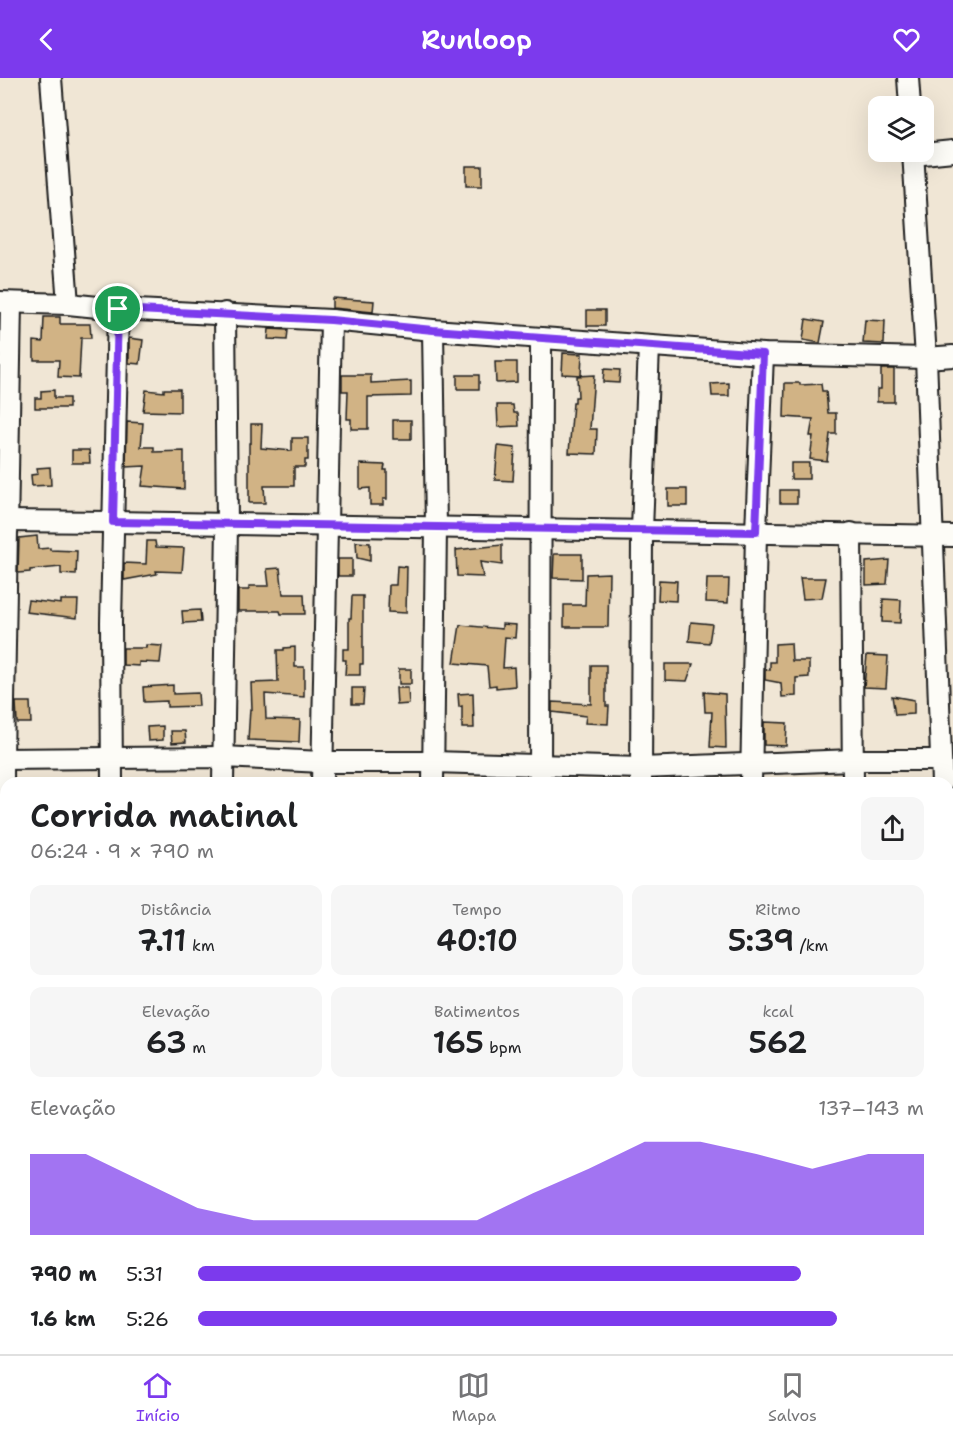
<!DOCTYPE html>
<html lang="pt">
<meta charset="utf-8">
<style>
body{margin:0;font-family:"Shantell Sans",sans-serif;background:#f6f6f6;color:#202124;height:100vh;display:flex;flex-direction:column;font-size:22px;white-space:nowrap}
*{box-sizing:border-box;margin:0}
p{font-size:20px;color:#757577}
.icon{flex:none;width:33px;height:33px;fill:none;stroke:currentColor;stroke-width:2;stroke-linecap:round;stroke-linejoin:round}
.map{position:relative;flex:1;overflow:hidden}
.panel{position:absolute;left:0px;top:699px;width:954px;height:578px;display:flex;flex-direction:column;background:#fff;border-radius:18px 18px 0 0;box-shadow:0 6px 24px #0002}
.panel>*{flex:none}
.fabs{position:absolute;left:868px;top:18px;display:grid;gap:12px}
.fabs a{display:grid;place-items:center;width:66px;height:66px;border-radius:12px;background:#fff;box-shadow:0 6px 24px #0002;font-size:30px}
.pin{position:absolute;display:grid;place-items:center;width:51px;height:51px;color:#fff;margin:-26px;border:3px solid #fff;border-radius:50%;box-shadow:0 2px 6px #0007}
.round{display:grid;place-items:center;flex:none;width:63px;height:63px;border-radius:12px;background:#f6f6f6}
.overview{display:flex;align-items:center;justify-content:space-between;height:102px;padding:0 30px}
h1{font-size:33px;font-weight:600;line-height:45px}
.metrics{display:grid;grid-template-columns:repeat(3,1fr);gap:9px;height:102px;padding:6px 30px}
.metrics div{display:grid;align-content:center;border-radius:12px;background:#f6f6f6;text-align:center}
.metrics b{font-size:30px;font-weight:600}
.metrics small{font-size:16px;font-weight:400}
.metrics p{font-size:16px}
.chart{height:168px;padding:12px 30px}
.chart p{display:flex;justify-content:space-between}
.chart svg{width:100%;height:108px;margin-top:6px;fill:#7c3aed;opacity:.7}
ul{padding:0 30px;list-style:none;font-size:20px}
li{display:grid;grid-template-columns:96px 72px 1fr;align-items:center;height:45px}
li i{height:15px;border-radius:8px;background:#7c3aed}
header{display:flex;justify-content:space-between;align-items:center;height:78px;padding:0 30px;background:#7c3aed;color:#fff;font-size:27px;font-weight:600}
.tab-bar{display:flex;justify-content:space-around;align-items:center;height:84px;border-top:2px solid #e0e0e0;background:#fff;font-size:16px;color:#757577}
.tab-bar a{display:grid;justify-items:center;gap:3px}
.tab-bar .active{color:#7c3aed}
.map>svg:first-child{display:block}
</style>
<header><svg class="icon" aria-label="back" viewBox="0 0 24 24"><path d="M15 5l-7 7 7 7"/></svg>Runloop<svg class="icon" aria-label="heart" viewBox="0 0 24 24"><path d="M12 20l-8-8c-3-5 5-10 8-4 3-6 11-1 8 4z"/></svg></header>
<div class="map">
<svg width="953" height="1276" viewBox="0 0 953 1276">
<rect width="100%" height="100%" fill="#f0e6d5"/>
<filter id="ink" filterUnits="userSpaceOnUse"><feTurbulence type="fractalNoise" baseFrequency=".0167" numOctaves="2"/><feDisplacementMap in="SourceGraphic" scale="12" xChannelSelector="R" yChannelSelector="G"/><feConvolveMatrix kernelMatrix="1 2 1 2 8 2 1 2 1" color-interpolation-filters="sRGB"/></filter>
<g filter="url(#ink)">
<g fill="#d1b385" stroke="#1c1c1c" stroke-width="1.5">
<rect x="466" y="88" width="16" height="20"/>
<path d="M 332,220 L 374,223 L 373,234 L 332,230 Z"/>
<rect x="587" y="232" width="18" height="16"/>
<path d="M 44,239 L 60,239 L 60,246 L 90,246 L 91,260 L 81,260 L 79,300 L 58,299 L 59,282 L 34,282 L 34,263 L 43,264 Z"/>
<path d="M 806,241 L 824,244 L 820,265 L 803,262 Z"/>
<path d="M 865,242 L 885,243 L 884,266 L 863,265 Z"/>
<path d="M 269,251 L 288,252 L 287,262 L 268,261 Z"/>
<path d="M 129,260 L 143,262 L 140,286 L 129,285 Z"/>
<path d="M 563,275 L 582,276 L 581,297 L 562,296 Z"/>
<path d="M 495,284 L 517,284 L 517,304 L 496,305 Z"/>
<path d="M 604,291 L 620,292 L 619,305 L 603,304 Z"/>
<path d="M 881,291 L 894,291 L 894,324 L 877,324 L 877,311 L 881,311 Z"/>
<path d="M 342,297 L 371,297 L 371,305 L 411,303 L 411,318 L 368,319 L 368,351 L 351,351 L 351,341 L 347,341 L 348,313 L 342,313 Z"/>
<rect x="457" y="297" width="22" height="14"/>
<path d="M 594,297 L 590,351 L 597,351 L 596,376 L 569,375 L 573,325 L 575,325 L 575,319 L 578,319 L 577,298 Z"/>
<path d="M 729,305 L 729,318 L 712,318 L 711,306 Z"/>
<path d="M 785,305 L 800,305 L 800,307 L 821,306 L 822,313 L 826,313 L 828,335 L 836,335 L 836,356 L 830,356 L 827,383 L 810,381 L 813,358 L 810,358 L 813,341 L 784,339 Z"/>
<path d="M 164,311 L 180,311 L 180,334 L 143,333 L 146,312 L 164,314 Z"/>
<path d="M 54,312 L 54,320 L 69,320 L 69,330 L 35,330 L 35,320 L 41,320 L 41,313 Z"/>
<path d="M 497,327 L 513,327 L 514,335 L 518,335 L 519,348 L 498,349 Z"/>
<rect x="393" y="342" width="18" height="19"/>
<path d="M 127,344 L 143,345 L 141,369 L 154,369 L 154,374 L 184,373 L 184,411 L 142,408 L 145,388 L 126,389 Z"/>
<path d="M 251,346 L 262,346 L 261,370 L 292,373 L 292,360 L 308,360 L 308,382 L 305,382 L 305,389 L 294,389 L 294,408 L 264,408 L 265,425 L 249,425 L 249,365 L 251,365 Z"/>
<path d="M 498,368 L 515,370 L 513,403 L 495,402 Z"/>
<path d="M 72,372 L 89,372 L 90,385 L 72,385 Z"/>
<rect x="791" y="385" width="18" height="16"/>
<path d="M 360,386 L 385,387 L 384,392 L 387,392 L 387,421 L 383,421 L 383,427 L 370,427 L 370,410 L 360,411 Z"/>
<path d="M 50,389 L 51,407 L 32,408 L 31,397 L 38,396 L 37,390 Z"/>
<rect x="668" y="411" width="19" height="17"/>
<rect x="780" y="412" width="17" height="13"/>
<path d="M 37,458 L 38,471 L 50,470 L 50,472 L 77,473 L 76,497 L 61,496 L 61,489 L 30,492 L 30,494 L 18,495 L 19,460 Z"/>
<path d="M 147,463 L 155,463 L 156,469 L 184,470 L 182,494 L 156,493 L 157,496 L 124,502 L 124,485 L 146,486 Z"/>
<path d="M 356,464 L 370,465 L 370,483 L 357,480 Z"/>
<path d="M 502,467 L 502,487 L 480,484 L 483,499 L 457,498 L 456,472 Z"/>
<path d="M 554,476 L 582,476 L 582,501 L 553,500 Z"/>
<rect x="338" y="481" width="14" height="17"/>
<path d="M 889,482 L 887,506 L 866,507 L 866,484 Z"/>
<path d="M 397,488 L 407,489 L 406,535 L 388,534 L 389,507 L 396,507 Z"/>
<path d="M 280,490 L 283,516 L 304,516 L 305,536 L 281,536 L 280,533 L 238,533 L 238,512 L 249,512 L 249,508 L 269,508 L 267,491 Z"/>
<path d="M 609,495 L 608,549 L 564,549 L 564,527 L 585,527 L 586,496 Z"/>
<path d="M 800,500 L 826,500 L 822,520 L 803,521 Z"/>
<path d="M 707,501 L 729,501 L 728,525 L 706,524 Z"/>
<path d="M 659,502 L 677,503 L 676,523 L 658,522 Z"/>
<path d="M 352,518 L 363,518 L 363,586 L 360,586 L 360,597 L 345,597 L 346,582 L 343,582 L 343,571 L 349,571 L 349,540 L 351,540 Z"/>
<path d="M 883,521 L 901,522 L 900,545 L 882,544 Z"/>
<path d="M 28,522 L 61,526 L 61,522 L 78,522 L 77,540 L 26,534 Z"/>
<path d="M 200,532 L 201,544 L 183,545 L 182,533 Z"/>
<path d="M 691,544 L 712,546 L 709,565 L 689,563 Z"/>
<path d="M 502,546 L 516,547 L 515,560 L 505,559 L 503,590 L 514,589 L 515,608 L 496,610 L 496,607 L 489,608 L 487,588 L 454,585 L 460,547 L 502,551 Z"/>
<path d="M 791,565 L 792,583 L 809,583 L 809,599 L 796,600 L 796,618 L 782,619 L 781,605 L 765,602 L 765,591 L 770,592 L 770,584 L 775,584 L 775,566 Z"/>
<path d="M 146,567 L 162,568 L 160,585 L 139,584 L 139,588 L 123,587 L 123,570 L 146,570 Z"/>
<path d="M 295,569 L 295,589 L 304,589 L 304,619 L 265,616 L 266,641 L 300,642 L 299,664 L 248,662 L 250,631 L 252,631 L 251,605 L 278,604 L 277,572 L 284,572 L 284,570 Z"/>
<path d="M 867,577 L 888,578 L 886,610 L 864,609 Z"/>
<path d="M 665,586 L 693,586 L 687,603 L 665,602 Z"/>
<path d="M 591,587 L 606,587 L 606,628 L 609,628 L 608,646 L 585,645 L 586,638 L 552,634 L 552,624 L 591,626 Z"/>
<rect x="399" y="591" width="12" height="15"/>
<path d="M 173,607 L 173,616 L 198,615 L 199,628 L 167,629 L 167,623 L 144,624 L 143,609 Z"/>
<path d="M 352,610 L 364,610 L 363,626 L 352,626 Z"/>
<path d="M 396,610 L 408,610 L 409,626 L 397,627 Z"/>
<path d="M 704,614 L 725,616 L 726,670 L 710,669 L 712,634 L 705,634 Z"/>
<path d="M 473,615 L 474,650 L 462,650 L 462,628 L 459,629 L 458,616 Z"/>
<path d="M 892,618 L 914,622 L 914,636 L 895,637 Z"/>
<path d="M 16,624 L 30,624 L 31,645 L 17,645 Z"/>
<path d="M 764,644 L 787,645 L 786,668 L 764,667 Z"/>
<path d="M 163,648 L 163,662 L 148,663 L 147,649 Z"/>
<path d="M 171,653 L 185,653 L 186,664 L 172,665 Z"/>
</g>
<g fill="none" stroke-linecap="round" stroke-linejoin="round">
<g stroke="#1c1c1c" stroke-width="24">
<g id="minor">
<path d="M 51,0 L 68,226"/>
<path d="M 908,0 L 910,28"/>
<path d="M 913,74 L 926,280 L 942,705"/>
<path d="M 913,77 L 953,73"/>
<path d="M 0,224 L 68,226 L 118,231 L 331,242 L 433,252 L 763,276 L 926,280 L 953,278"/>
<path d="M 0,443 L 113,444 L 953,458"/>
<path d="M 851,455 L 853,705"/>
<path d="M 0,681 L 224,679 L 322,684 L 433,684 L 641,690 L 853,682 L 941,682"/>
<path d="M 112,705 L 111,544 L 118,231"/>
<path d="M 223,705 L 227,446 L 225,235"/>
<path d="M 322,705 L 331,242"/>
<path d="M 433,705 L 436,449 L 433,252"/>
<path d="M 540,705 L 541,260"/>
<path d="M 641,705 L 642,452 L 649,268"/>
<path d="M 751,705 L 756,454 L 763,276"/>
<path d="M 948,812 L 953,908"/>
<path d="M 948,1151 L 953,1148"/>
<path d="M 0,1254 L 4,913 L 3,681 L 11,225"/>
<path d="M 314,1270 L 314,1276"/>
<path d="M 103,1276 L 103,1270"/>
<path d="M 210,1276 L 210,1270"/>
<path d="M 425,1276 L 425,1270"/>
<path d="M 530,1276 L 530,1270"/>
<path d="M 635,1276 L 635,1270"/>
<path d="M 738,1276 L 739,1270"/>
<path d="M 846,1276 L 847,1270"/>
</g>
</g>
<use href="#minor" stroke="#fdfcf7" stroke-width="20"/>
</g>
</g>
<g fill="none" stroke-linecap="round" stroke-linejoin="round" filter="url(#ink)">
<g stroke="#fff" stroke-width="12">
<path id="route" d="M 118,231 L 331,242 L 433,252 L 763,276 L 756,454 L 113,444 Z"/>
</g>
<use href="#route" stroke="#7c3aed" stroke-width="8"/>
</g>
</svg>
<div class="fabs">
<a><svg class="icon" aria-label="layers" viewBox="0 0 24 24"><path d="M12 4l9 5-9 5-9-5zM3 14l9 5 9-5"/></svg></a>
</div>
<div class="pin" style="left:118px;top:231px;background:#1e9e55"><svg class="icon" aria-label="arrive" viewBox="0 0 24 24"><path d="M6 21V4h12l-3 4 3 4H6"/></svg></div>
<section class="panel">
<div class="overview"><div><h1>Corrida matinal</h1><p>06:24 · 9 × 790 m</p></div><a class="round"><svg class="icon" aria-label="share" viewBox="0 0 24 24"><path d="M12 15V3M7 8l5-5 5 5M5 13v7h14v-7"/></svg></a></div>
<div class="metrics">
<div><p>Distância</p><b>7.11<small> km</small></b></div>
<div><p>Tempo</p><b>40:10</b></div>
<div><p>Ritmo</p><b>5:39<small> /km</small></b></div>
</div>
<div class="metrics">
<div><p>Elevação</p><b>63<small> m</small></b></div>
<div><p>Batimentos</p><b>165<small> bpm</small></b></div>
<div><p>kcal</p><b>562</b></div>
</div>
<div class="chart"><p><span>Elevação</span>137–143 m</p>
<svg viewBox="0 0 160 44" preserveAspectRatio="none"><path d="M0 44V11L10 11L20 22L30 33L40 38L50 38L60 38L70 38L80 38L90 27L100 17L110 6L120 6L130 11L140 17L150 11L160 11V44z"/></svg>
</div>
<ul>
<li><b>790 m</b>5:31<i style="width:83%"></i></li>
<li><b>1.6 km</b>5:26<i style="width:88%"></i></li>
</ul>
</section>
</div>
<nav class="tab-bar">
<a class="active"><svg class="icon" aria-label="home" viewBox="0 0 24 24"><path d="M3 11l9-7 9 7M6 9v11h12V9"/></svg>Início</a>
<a><svg class="icon" aria-label="map" viewBox="0 0 24 24"><path d="M3 6l6-2 6 2 6-2v14l-6 2-6-2-6 2zM9 4v14M15 6v14"/></svg>Mapa</a>
<a><svg class="icon" aria-label="saved" viewBox="0 0 24 24"><path d="M7 4h10v16l-5-4-5 4z"/></svg>Salvos</a>
</nav>
